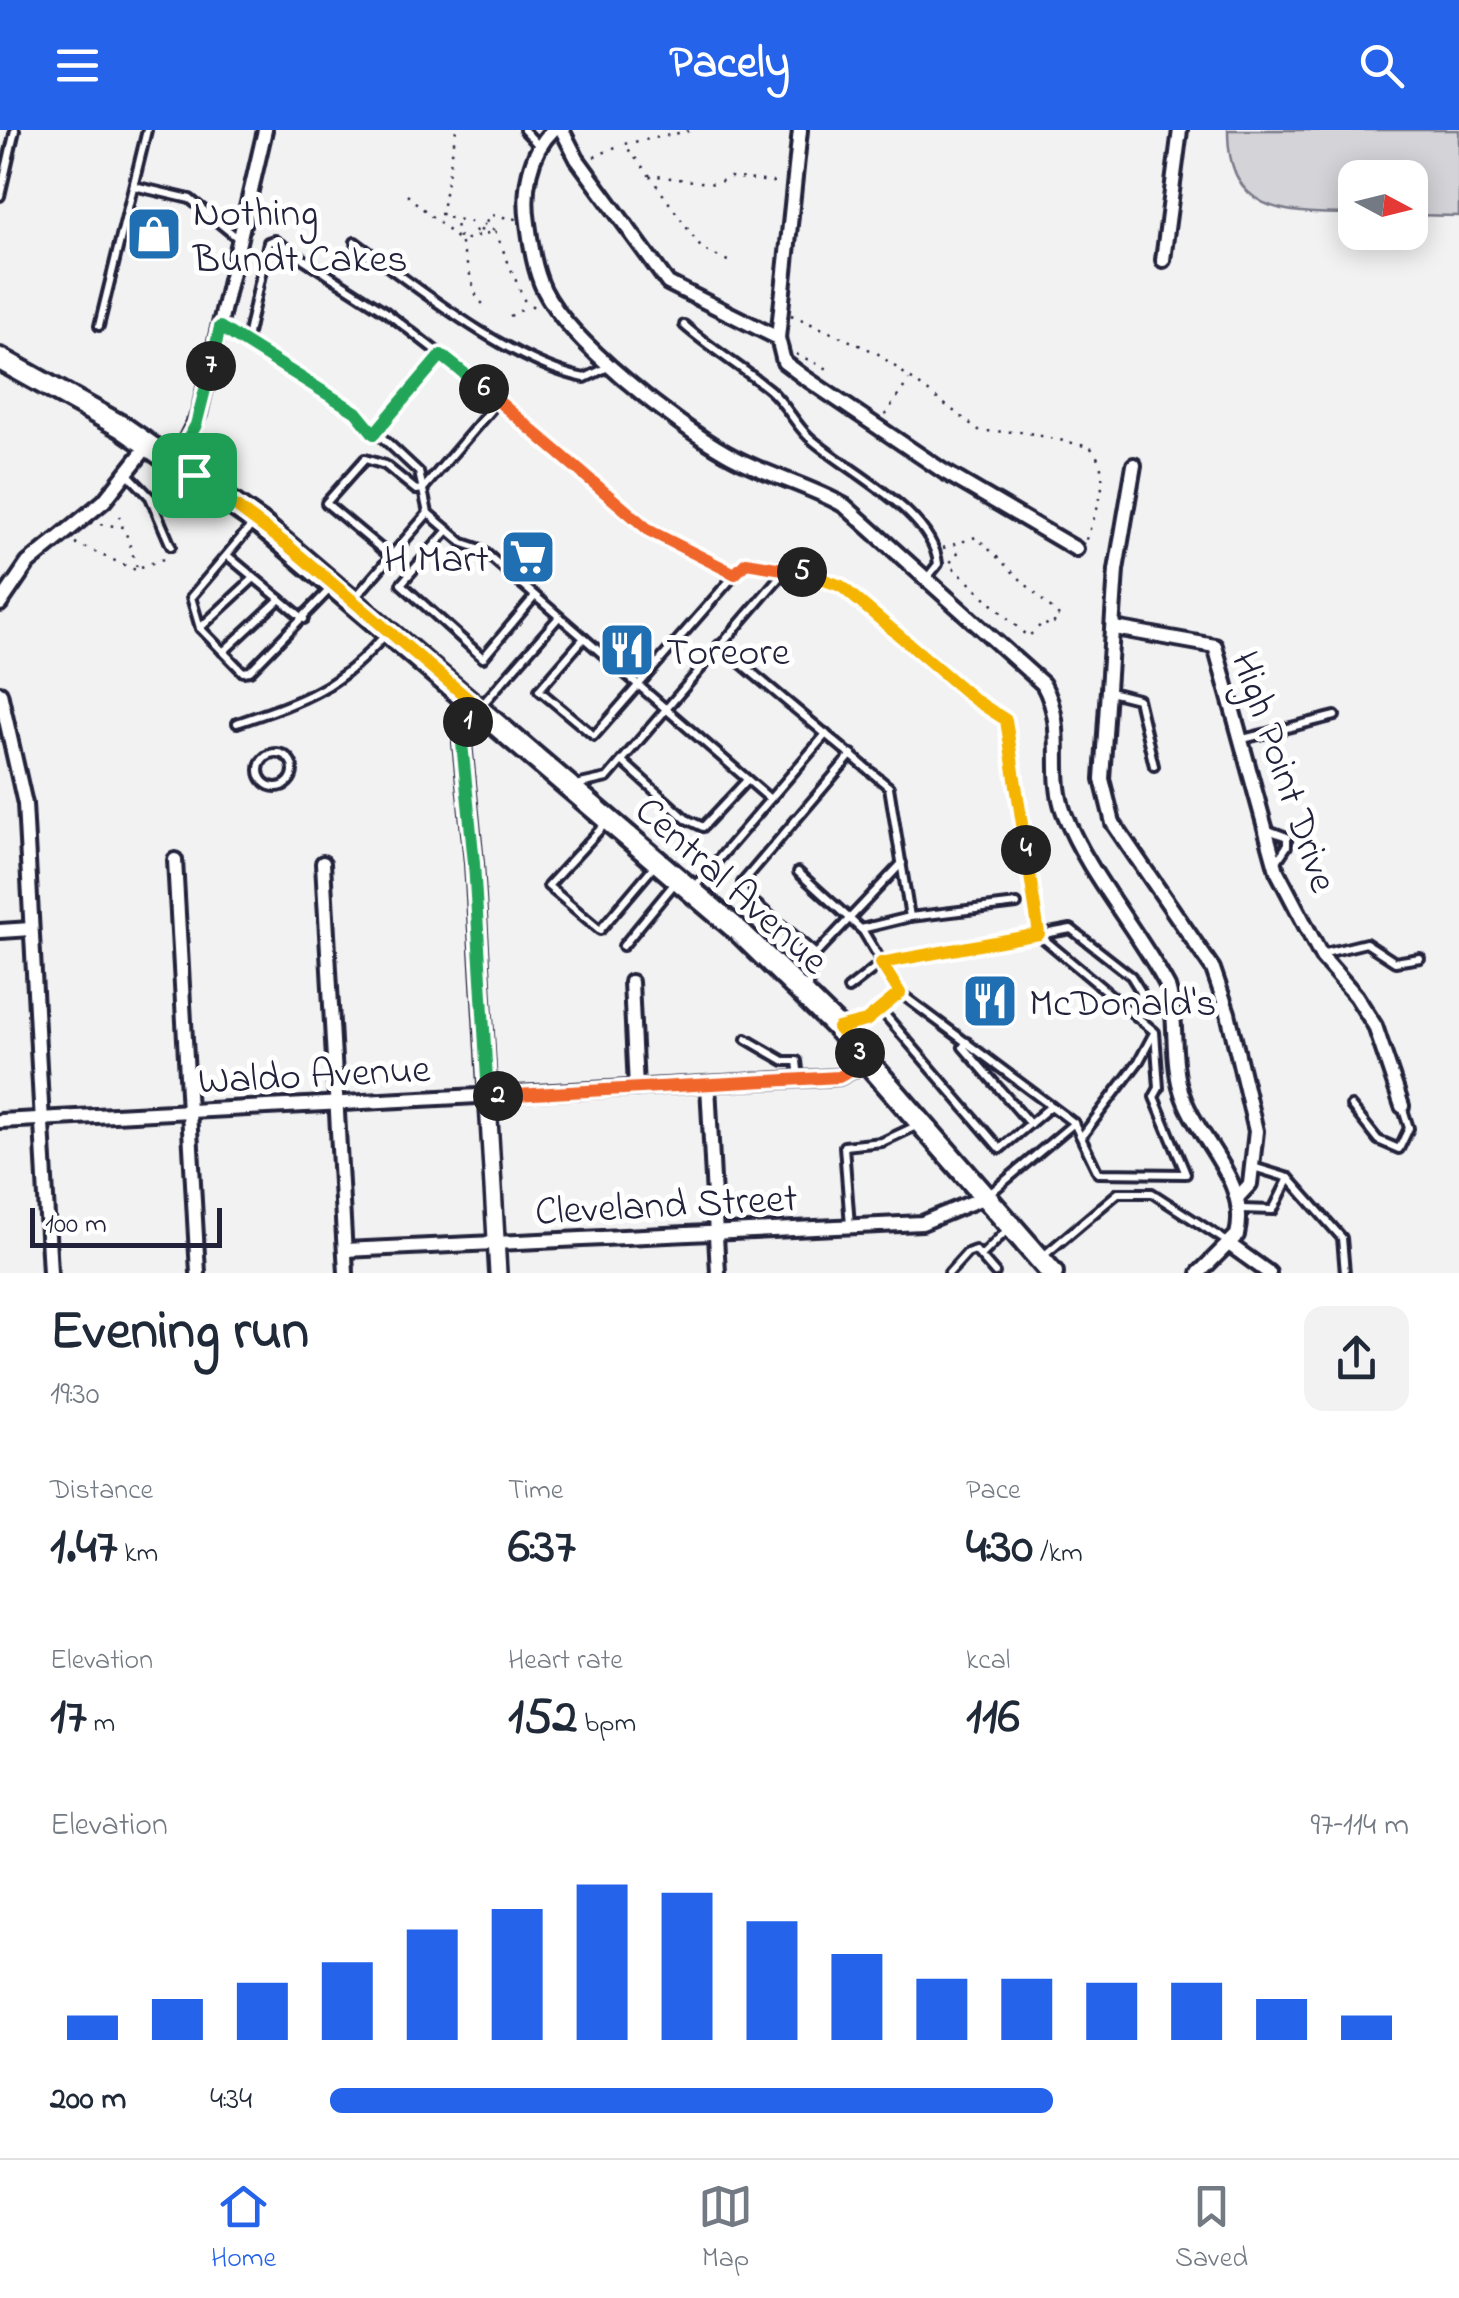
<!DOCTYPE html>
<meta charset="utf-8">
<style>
body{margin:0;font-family:"Indie Flower",sans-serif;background:#f2f2f3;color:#1f2937;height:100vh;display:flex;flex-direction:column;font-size:38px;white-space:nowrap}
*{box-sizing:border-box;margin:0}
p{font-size:32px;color:#747a83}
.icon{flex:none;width:55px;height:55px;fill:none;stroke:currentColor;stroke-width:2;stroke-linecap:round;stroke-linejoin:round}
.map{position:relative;height:1143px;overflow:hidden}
.details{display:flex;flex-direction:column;background:#fff;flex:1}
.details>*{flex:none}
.needle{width:65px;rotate:97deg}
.tools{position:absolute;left:1338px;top:30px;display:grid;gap:20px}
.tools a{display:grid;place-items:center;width:90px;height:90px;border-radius:20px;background:#fff;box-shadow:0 5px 25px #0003;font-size:50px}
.scale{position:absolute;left:30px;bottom:25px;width:192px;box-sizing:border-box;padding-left:10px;border:5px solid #22223b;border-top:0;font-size:28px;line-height:35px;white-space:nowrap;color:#22223b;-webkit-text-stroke:8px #fff;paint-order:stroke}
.pin{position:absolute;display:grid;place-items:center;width:85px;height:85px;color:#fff;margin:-42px;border-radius:20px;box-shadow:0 5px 15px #0006}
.km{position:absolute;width:50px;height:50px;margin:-25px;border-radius:50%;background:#222;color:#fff;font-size:28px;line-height:50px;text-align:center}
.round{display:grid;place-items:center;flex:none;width:105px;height:105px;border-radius:20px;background:#f2f2f3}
.summary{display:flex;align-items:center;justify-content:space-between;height:170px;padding:0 50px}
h1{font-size:55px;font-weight:700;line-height:75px}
.metrics{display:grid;grid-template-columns:repeat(3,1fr);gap:15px;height:170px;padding:10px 50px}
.metrics div{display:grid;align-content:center}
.metrics b{font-size:50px;font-weight:700}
.metrics small{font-size:28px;font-weight:400}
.metrics p{font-size:28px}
.chart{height:280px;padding:20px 50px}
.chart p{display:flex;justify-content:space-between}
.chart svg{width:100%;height:180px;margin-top:10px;stroke:#2563eb;stroke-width:6}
ul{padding:0 50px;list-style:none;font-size:32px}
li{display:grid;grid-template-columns:160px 120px 1fr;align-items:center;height:75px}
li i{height:25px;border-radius:12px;background:#2563eb}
header{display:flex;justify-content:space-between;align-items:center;height:130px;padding:0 50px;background:#2563eb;color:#fff;font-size:45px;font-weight:700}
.dock{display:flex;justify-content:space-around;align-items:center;height:140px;border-top:2px solid #e0e1e3;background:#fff;font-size:28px;color:#747a83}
.dock a{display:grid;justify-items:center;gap:5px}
.dock .active{color:#2563eb}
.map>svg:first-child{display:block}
</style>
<header><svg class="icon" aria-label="menu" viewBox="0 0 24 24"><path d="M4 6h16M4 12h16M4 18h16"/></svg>Pacely<svg class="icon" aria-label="search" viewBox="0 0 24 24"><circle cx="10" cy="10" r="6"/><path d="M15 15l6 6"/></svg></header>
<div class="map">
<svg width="1459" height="1143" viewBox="0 0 1459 1143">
<rect width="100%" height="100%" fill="#f2f2f3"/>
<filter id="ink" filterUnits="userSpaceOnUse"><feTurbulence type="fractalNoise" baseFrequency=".01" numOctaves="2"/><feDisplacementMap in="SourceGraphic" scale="20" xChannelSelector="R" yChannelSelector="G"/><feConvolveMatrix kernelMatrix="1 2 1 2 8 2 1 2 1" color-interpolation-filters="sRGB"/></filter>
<g filter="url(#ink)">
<path fill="#d3d3d8" stroke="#7a7a8a" stroke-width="2.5" d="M 1228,0 L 1459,0 L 1459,86 L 1410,85 L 1410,48 L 1355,48 L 1355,84 C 1287,83 1228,86 1228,0 Z"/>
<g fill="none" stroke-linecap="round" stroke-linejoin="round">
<g stroke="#22223b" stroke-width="14">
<g id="service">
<path d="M 524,0 L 539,16"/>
<path d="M 134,56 L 190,69 L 240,110"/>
<path d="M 0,66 L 15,0"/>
<path d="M 355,112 C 416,157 512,234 585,248 L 610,236"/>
<path d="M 684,195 C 711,219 742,237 770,260 C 786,274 795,294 809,307 C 846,341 933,381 938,434 L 927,448"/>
<path d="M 99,196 L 147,0"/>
<path d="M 221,198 L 356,283 L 419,342 L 428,383 L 463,413 L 481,419 L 770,669"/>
<path d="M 246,213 L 268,112 L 274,110 L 386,182 L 499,270 L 423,359 L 416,360 L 385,335 L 365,329 L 326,373 L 391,427"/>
<path d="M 499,270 L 650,401 L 735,444"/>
<path d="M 374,304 L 441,225"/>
<path d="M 128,344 L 150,367 L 171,416"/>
<path d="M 252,395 L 191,467 L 200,498 L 243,542 L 250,541 L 331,458"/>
<path d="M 448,400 L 401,454 L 483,528 L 535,466"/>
<path d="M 228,426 L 304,489"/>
<path d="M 788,437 L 841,456 L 975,570 L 1006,590 L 1039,805 L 1071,799 L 1131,846 L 1141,862 L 1138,886"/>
<path d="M 354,469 L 428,383"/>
<path d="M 200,498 L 254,448"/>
<path d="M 719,515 L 889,657 L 910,787"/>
<path d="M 223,522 L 280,469"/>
<path d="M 1110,562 L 1138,569 L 1154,636"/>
<path d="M 481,576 L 559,487"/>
<path d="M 237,593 C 305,570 337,560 385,505"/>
<path d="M 1243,609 L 1335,586"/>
<circle cx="276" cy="640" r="17"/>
<path d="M 622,631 L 686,689 L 703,697 L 747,650"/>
<path d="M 576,655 L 607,648 L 788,437 L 745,433 L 594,606 L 539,560 L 584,508"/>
<path d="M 605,694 L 548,756 L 600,800 L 655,735"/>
<path d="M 1263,698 L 1287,707 L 1287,716 L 1275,734"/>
<path d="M 798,742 L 863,801 L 900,863 L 1074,993 L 1098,1043 L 1186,1044 L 1154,967 L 1159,958 L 1155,902 L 1039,805 L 881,833 L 848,859"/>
<path d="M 693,759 L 826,604"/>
<path d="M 861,799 L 910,787 L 1017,774"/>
<path d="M 623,816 L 674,754"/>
<path d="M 816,824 L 744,764 L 742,753 L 852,624"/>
<path d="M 1321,824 L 1366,813 L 1395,832 L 1420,828"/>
<path d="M 807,860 L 816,824 L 902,733"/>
<path d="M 880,879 L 1000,1019 L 1051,976"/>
<path d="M 843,898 L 866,891 L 900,863"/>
<path d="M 746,909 L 784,931 L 797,931 L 799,948"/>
<path d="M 967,912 L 963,917 L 1030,994"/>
<path d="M 1351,976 L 1378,1010 L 1399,1019 L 1409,998 L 1402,976"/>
<path d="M 1082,1006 L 1139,931 L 1154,903"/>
<path d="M 1253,1037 L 1289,1048 L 1342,1108 L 1345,1143"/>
<path d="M 987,1066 L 1074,993"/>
<path d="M 1241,1079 L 1273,1080 L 1289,1048"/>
<path d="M 850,1096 L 844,1016 L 882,1012 L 916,996"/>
<path d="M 981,1126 L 1008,1099"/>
<path d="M 1041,1128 L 1118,1063 L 1152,1063 L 1229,1113"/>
<path d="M 949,1143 L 967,1123 L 975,1120 L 995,1143"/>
</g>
</g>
<g stroke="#22223b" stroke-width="20">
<g id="minor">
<path d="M 553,0 C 529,23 523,61 528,93 C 531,115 534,139 544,160 C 570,212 675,294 726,323 C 764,345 807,354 845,376 L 1043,554 C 1068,599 1048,640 1064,683 C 1088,745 1137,798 1168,857 C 1178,890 1171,924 1180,957 C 1193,1008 1251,1048 1237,1105 L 1199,1143"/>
<path d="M 562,0 L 577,29 L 668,153 L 778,208 L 784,232 L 804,247 L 943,341 L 1076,419"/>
<path d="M 1163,130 L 1180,0"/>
<path d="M 778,208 L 800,0"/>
<path d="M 175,332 L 199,284 L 265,0"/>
<path d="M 1134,335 L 1116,440 L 1102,649 L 1113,693 L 1213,839 L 1228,883 L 1256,1001 L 1250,1054 L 1238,1067"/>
<path d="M 0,474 L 28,433 L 104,371 L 149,314"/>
<path d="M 1115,498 L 1215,516 L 1277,741 L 1322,827 L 1356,866 L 1375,896 L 1402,976"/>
<path d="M 0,563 L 25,674 L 50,1143"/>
<path d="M 175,730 L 198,1143"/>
<path d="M 323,733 L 346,1143"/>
<path d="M 0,801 L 31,799"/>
<path d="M 631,852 L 636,958"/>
<path d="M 708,955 L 718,1143"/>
<path d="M 0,991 L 839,947 L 867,932"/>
<path d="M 1230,1115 L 1269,1143"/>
<path d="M 345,1120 L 922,1093 L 985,1067"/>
</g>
</g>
<g stroke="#22223b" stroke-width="22">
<path id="tertiary" d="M 479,578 L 465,595 L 462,613 L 474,733 L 498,1143"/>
</g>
<g stroke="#22223b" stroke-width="28">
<path id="primary" d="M 0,229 L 122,297 L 261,394 L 741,803 L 838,898 L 1052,1143"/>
</g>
<g stroke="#22223b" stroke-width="2.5" stroke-dasharray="2.5 8" stroke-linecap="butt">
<path d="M 456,0 L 441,86 L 470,92 L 478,105 L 491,85 L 516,89"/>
<path d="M 689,1 L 624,14 L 649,45 L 715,54 L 730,47 L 780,53"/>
<path d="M 594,27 L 622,14"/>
<path d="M 650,46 L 702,119 L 732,133"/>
<path d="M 407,65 L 460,111 L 455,90"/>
<path d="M 483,94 L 495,101 L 460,111 L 477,168 L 486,177"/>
<path d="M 495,101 L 525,172 L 539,180"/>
<path d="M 791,185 L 877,223 L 980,301 L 1024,302 L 1090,317 C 1115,344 1096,382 1085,412"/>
<path d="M 510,186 L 525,178 L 525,174"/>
<path d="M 796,224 L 830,240"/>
<path d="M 885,285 L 909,250"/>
<path d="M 119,386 L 123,396"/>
<path d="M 75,413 L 138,441 L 124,397 L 99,394"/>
<path d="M 943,418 L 976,407 L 1060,487 L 1049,497 L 1044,492 L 1028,507 L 949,434 L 959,421"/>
<path d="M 141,437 L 169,427"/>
</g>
<use href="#service" stroke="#fff" stroke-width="6"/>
<use href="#minor" stroke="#fff" stroke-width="12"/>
<use href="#tertiary" stroke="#fff" stroke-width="15"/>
<use href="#primary" stroke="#fff" stroke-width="20"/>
</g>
</g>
<g fill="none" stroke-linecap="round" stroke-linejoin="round" filter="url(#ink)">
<g stroke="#fff" stroke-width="20">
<path id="split-1" d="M 194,345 L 286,414 L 479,578 L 468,592"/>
</g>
<g stroke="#fff" stroke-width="20">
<path id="split-2" d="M 468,592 L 462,613 L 474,733 L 488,966 L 498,966"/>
</g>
<g stroke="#fff" stroke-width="20">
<path id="split-3" d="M 498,966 L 839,947 L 867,932 L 860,923"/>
</g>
<g stroke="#fff" stroke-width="20">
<path id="split-4" d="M 860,923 L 838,898 L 866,891 L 900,863 L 881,833 L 1039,804 L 1026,720"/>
</g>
<g stroke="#fff" stroke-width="20">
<path id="split-5" d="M 802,442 L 841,456 L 975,570 L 1006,590 L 1026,720"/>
</g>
<g stroke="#fff" stroke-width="20">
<path id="split-6" d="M 484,259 L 650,401 L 735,444 L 746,433 L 802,442"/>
</g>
<g stroke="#fff" stroke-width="20">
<path id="split-7" d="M 211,236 L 220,197 L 356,282 L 374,304 L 441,225 L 484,259"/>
</g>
<g stroke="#fff" stroke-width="20">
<path id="split-8" d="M 194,345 L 175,332 L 196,295 L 211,236"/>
</g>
<use href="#split-1" stroke="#f5b400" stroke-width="12"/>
<use href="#split-2" stroke="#22a559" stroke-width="12"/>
<use href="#split-3" stroke="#f0652b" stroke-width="12"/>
<use href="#split-4" stroke="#f5b400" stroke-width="12"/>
<use href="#split-5" stroke="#f5b400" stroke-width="12"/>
<use href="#split-6" stroke="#f0652b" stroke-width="12"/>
<use href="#split-7" stroke="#22a559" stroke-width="12"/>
<use href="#split-8" stroke="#22a559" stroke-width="12"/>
</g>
<defs>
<g id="shop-square" transform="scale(2.875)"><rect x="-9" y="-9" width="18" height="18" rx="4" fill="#1f6fb2" stroke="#fff"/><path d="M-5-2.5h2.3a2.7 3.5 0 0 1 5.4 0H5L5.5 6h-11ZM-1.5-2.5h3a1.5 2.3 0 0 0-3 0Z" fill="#fff"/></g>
<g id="supermarket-square" transform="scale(2.875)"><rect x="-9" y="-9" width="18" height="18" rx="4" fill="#1f6fb2" stroke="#fff"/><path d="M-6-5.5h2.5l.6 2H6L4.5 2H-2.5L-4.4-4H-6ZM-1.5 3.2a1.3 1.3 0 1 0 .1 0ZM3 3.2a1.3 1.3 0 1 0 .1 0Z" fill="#fff"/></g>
<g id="restaurant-square" transform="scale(2.875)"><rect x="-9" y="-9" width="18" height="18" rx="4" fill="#1f6fb2" stroke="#fff"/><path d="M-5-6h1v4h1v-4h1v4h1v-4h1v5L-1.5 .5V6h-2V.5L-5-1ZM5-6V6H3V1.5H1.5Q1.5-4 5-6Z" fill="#fff"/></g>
</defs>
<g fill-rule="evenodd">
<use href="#shop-square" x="154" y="104"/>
<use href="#supermarket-square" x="528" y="427"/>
<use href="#restaurant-square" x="627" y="520"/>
<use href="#restaurant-square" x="990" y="871"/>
</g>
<g text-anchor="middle" stroke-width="10" stroke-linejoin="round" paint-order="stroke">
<g font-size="40" fill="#22223b" stroke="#fff" text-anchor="start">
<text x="193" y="95">Nothing<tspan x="193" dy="46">Bundt Cakes</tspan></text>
<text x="489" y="441" text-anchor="end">H Mart</text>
<text x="666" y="534">Toreore</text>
<text x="1029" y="885">McDonald's</text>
</g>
<g font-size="40" fill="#22223b" stroke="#fff">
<text transform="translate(1286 641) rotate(71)" y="14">High Point Drive</text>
<text transform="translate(733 754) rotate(42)" y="14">Central Avenue</text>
<text transform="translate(314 943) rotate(-3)" y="14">Waldo Avenue</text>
<text transform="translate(666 1073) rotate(-3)" y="14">Cleveland Street</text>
</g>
</g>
</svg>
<div class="tools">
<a><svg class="needle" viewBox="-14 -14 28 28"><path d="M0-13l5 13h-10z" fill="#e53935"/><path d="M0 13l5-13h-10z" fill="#747a83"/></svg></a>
</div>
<div class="scale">100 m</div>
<div class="pin" style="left:194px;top:345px;background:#1e9e55"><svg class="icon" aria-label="arrive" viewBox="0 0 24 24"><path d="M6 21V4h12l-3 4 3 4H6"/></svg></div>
<b class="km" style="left:468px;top:592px">1</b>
<b class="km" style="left:498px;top:966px">2</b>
<b class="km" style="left:860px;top:923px">3</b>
<b class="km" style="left:1026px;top:720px">4</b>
<b class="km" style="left:802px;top:442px">5</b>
<b class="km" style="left:484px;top:259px">6</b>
<b class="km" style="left:211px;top:236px">7</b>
</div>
<section class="details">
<div class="summary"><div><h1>Evening run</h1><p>19:30</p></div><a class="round"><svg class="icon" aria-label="share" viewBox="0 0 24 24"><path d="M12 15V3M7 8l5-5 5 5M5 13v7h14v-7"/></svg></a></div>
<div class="metrics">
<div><p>Distance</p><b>1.47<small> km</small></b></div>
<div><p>Time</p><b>6:37</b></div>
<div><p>Pace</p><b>4:30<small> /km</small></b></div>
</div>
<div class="metrics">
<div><p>Elevation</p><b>17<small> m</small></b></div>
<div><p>Heart rate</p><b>152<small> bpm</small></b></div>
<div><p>kcal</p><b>116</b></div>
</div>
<div class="chart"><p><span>Elevation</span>97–114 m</p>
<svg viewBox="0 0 160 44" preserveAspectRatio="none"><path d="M5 44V38M15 44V34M25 44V30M35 44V25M45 44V17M55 44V12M65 44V6M75 44V8M85 44V15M95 44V23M105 44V29M115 44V29M125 44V30M135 44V30M145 44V34M155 44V38"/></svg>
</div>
<ul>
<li><b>200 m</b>4:34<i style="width:67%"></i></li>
</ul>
</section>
<nav class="dock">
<a class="active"><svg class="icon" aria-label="home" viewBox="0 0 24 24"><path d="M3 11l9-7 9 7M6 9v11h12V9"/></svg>Home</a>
<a><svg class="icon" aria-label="map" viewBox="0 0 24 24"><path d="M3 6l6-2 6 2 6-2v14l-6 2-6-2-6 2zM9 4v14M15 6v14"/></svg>Map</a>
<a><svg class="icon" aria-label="saved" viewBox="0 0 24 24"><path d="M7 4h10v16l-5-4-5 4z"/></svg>Saved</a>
</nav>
